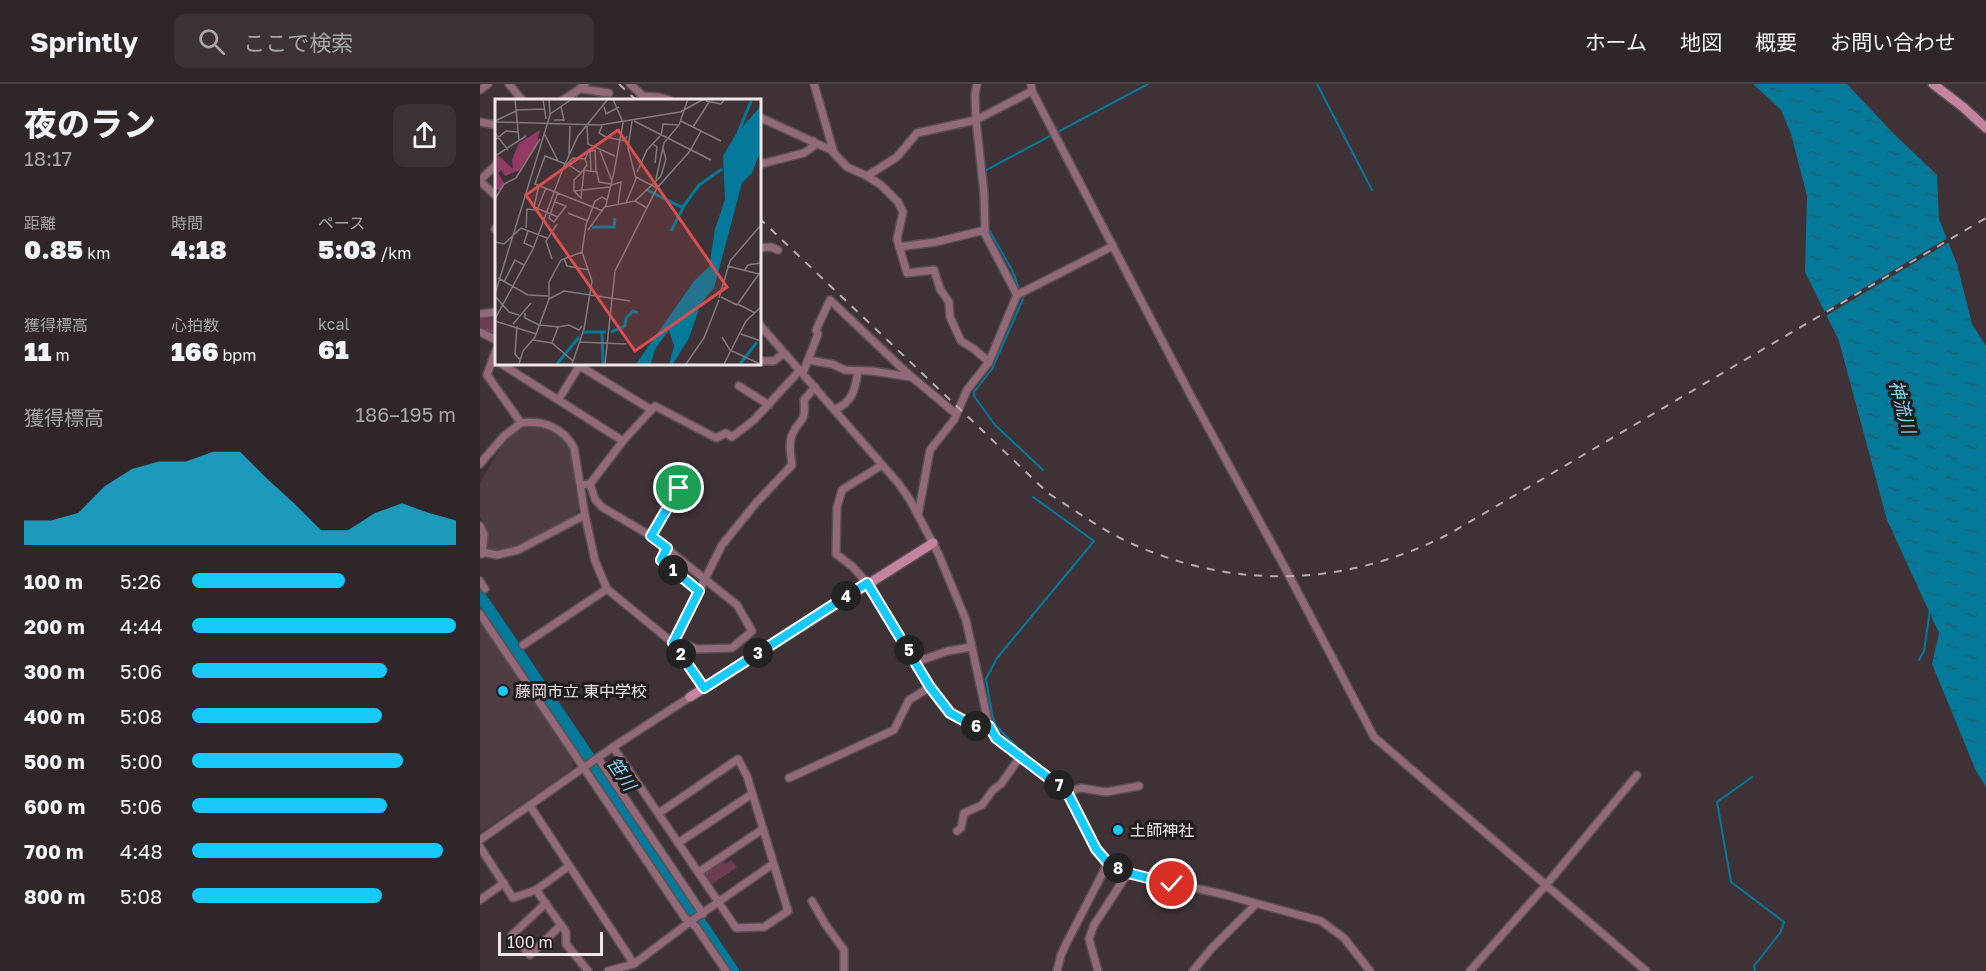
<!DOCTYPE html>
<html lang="ja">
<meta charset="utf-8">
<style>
body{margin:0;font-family:"Golos Text","Noto Sans JP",sans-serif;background:#3a3235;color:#f1f3f6;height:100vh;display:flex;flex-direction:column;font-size:22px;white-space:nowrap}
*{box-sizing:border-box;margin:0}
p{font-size:20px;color:#a7a5a8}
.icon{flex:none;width:33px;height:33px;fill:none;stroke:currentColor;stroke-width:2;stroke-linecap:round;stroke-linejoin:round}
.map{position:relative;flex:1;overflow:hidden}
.panel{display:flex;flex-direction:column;background:#2e2629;width:480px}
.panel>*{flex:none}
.scale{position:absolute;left:18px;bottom:15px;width:105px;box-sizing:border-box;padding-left:6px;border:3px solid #eee6e9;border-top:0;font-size:16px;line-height:21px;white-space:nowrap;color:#eee6e9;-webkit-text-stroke:4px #211c1e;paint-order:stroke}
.pin{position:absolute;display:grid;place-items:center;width:51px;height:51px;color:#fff;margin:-26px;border:3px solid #fff;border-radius:50%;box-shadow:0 2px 6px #0007}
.km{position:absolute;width:30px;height:30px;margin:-15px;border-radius:50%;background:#222;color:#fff;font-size:16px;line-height:30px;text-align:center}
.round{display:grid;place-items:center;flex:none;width:63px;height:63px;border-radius:12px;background:#3a3235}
.headline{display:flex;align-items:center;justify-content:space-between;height:102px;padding:0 24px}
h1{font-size:33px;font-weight:800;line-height:45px}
.metrics{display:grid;grid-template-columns:repeat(3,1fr);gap:9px;height:102px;padding:6px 24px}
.metrics div{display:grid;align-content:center}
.metrics b{font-size:26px;font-weight:800}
.metrics small{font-size:16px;font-weight:400}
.metrics p{font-size:16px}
.chart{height:168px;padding:12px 24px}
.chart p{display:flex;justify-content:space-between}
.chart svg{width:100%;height:108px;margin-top:6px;fill:#17cafb;opacity:.7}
ul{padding:0 24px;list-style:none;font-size:20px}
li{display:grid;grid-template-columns:96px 72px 1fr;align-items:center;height:45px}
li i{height:15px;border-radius:8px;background:#17cafb}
header{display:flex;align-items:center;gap:36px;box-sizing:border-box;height:84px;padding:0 30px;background:#2e2629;border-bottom:2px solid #494346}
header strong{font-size:28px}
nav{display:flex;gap:33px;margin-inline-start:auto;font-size:21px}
.search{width:420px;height:54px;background:#3a3235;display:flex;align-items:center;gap:15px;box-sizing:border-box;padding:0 21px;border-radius:12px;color:#a7a5a8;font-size:22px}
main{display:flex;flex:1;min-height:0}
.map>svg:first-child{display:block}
</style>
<header>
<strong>Sprintly</strong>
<div class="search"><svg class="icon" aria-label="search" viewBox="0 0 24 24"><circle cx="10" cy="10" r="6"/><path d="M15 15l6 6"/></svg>ここで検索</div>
<nav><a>ホーム</a><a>地図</a><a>概要</a><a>お問い合わせ</a></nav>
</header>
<main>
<section class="panel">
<div class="headline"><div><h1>夜のラン</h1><p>18:17</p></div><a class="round"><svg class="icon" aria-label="share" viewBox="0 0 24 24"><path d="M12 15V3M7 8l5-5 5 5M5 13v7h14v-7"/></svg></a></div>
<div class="metrics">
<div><p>距離</p><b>0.85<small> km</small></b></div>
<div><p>時間</p><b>4:18</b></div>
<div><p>ペース</p><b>5:03<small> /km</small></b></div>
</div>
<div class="metrics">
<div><p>獲得標高</p><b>11<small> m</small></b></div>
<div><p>心拍数</p><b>166<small> bpm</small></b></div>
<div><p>kcal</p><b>61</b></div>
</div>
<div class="chart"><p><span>獲得標高</span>186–195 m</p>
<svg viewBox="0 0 160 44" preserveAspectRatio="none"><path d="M0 44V34L10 34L20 31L30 20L40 13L50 10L60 10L70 6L80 6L90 17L100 27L110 38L120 38L130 31L140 27L150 31L160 34V44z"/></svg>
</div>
<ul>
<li><b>100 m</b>5:26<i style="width:58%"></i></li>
<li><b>200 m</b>4:44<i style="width:100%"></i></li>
<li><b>300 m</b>5:06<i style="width:74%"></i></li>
<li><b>400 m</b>5:08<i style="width:72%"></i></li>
<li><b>500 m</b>5:00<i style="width:80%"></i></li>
<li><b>600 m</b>5:06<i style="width:74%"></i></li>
<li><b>700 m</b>4:48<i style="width:95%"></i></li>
<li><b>800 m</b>5:08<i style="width:72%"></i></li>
</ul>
</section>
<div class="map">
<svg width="1506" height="887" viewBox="0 0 1506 887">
<defs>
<pattern id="grass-tufts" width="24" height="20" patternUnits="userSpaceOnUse" patternTransform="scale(1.5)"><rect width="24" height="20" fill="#6e3b52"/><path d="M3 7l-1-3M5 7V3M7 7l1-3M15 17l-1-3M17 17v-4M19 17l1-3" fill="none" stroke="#83576b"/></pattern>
<pattern id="water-ripples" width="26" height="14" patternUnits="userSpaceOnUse" patternTransform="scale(1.5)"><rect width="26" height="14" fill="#047999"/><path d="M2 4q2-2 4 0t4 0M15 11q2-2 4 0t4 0" fill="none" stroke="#226274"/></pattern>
</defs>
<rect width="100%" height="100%" fill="#3e3237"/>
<g fill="#4f3d44">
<path d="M 46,340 L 74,345 L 84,353 L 90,363 L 99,424 L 92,434 L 37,463 L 9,467 L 6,464 L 6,445 L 0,433 L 0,399 L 24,358 Z"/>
<path d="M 0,537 L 93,677 L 92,685 L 0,749 Z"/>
</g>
<g fill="url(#grass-tufts)">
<path d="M 0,232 L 16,232 L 16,252 L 0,245 Z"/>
<path d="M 242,776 L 245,780 L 251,776 L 257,783 L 231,801 L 225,791 L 227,786 Z"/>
</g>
<path fill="url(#water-ripples)" d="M 1273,0 L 1367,0 L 1412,48 L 1457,91 L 1459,135 L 1477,180 L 1492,240 L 1506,262 L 1506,703 L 1496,687 L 1452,580 L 1459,549 L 1407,436 L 1359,257 L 1325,188 L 1327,112 L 1311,50 L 1301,26 Z"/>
<path fill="#3e3237" d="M 1469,153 L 1471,157 L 1344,233 L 1342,229 Z"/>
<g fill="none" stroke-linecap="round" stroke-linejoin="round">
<g stroke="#047999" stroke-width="2">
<path d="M 837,0 L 892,106"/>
<path d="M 507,111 L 505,87 L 510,84 L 668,0"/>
<path d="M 508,144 L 532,186 L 543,215 L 512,285 L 494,308 L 494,312 L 515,341 L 563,386"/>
<path d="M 1439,576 L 1444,567 L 1450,526"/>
<path d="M 545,668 L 539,665 L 516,642 L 512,630 L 506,595 L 517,574 L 614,457 L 553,413"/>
<path d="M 1272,693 L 1237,718 L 1251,798 L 1304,838 L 1300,849 L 1274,882 L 1275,887"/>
</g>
<path stroke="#047999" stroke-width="12" d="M 0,512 L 253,887"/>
<g stroke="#5a4f53" stroke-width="10">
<g id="street">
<path d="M 29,0 L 42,16"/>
<path d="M 150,0 L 163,12 L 178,13 L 189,16"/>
<path d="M 334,0 L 354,69"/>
<path d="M 497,0 L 495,11 L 496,36 L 504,109 L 505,150 L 537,211"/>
<path d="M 551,0 L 552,7 L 711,312 L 804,482 L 894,653 L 1166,887"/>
<path d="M 102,5 L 129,9"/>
<path d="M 0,6 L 8,0"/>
<path d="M 83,16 C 90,11 100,6 105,0"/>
<path d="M 279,33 L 351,66 L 367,83 L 387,92 L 401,101 L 418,118 L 423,128 L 417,155 L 427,189 L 454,186 L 460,205 L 469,218 L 470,233 L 481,257 L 494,265 L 509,278"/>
<path d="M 0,38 L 16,41"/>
<path d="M 281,80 L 324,69 L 334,62 L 333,57"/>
<path d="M 387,92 L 417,73 L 437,49 L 496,36 L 552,7"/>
<path d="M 0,96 L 16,81"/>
<path d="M 0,97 L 16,112"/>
<path d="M 15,145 L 16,144"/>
<path d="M 419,163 L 456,158 L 505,146"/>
<path d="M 279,164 L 291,163 L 298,166"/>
<path d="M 0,230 L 16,228"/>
<path d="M 279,240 L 419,400 L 430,416 L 458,469 L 486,536 L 509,642 L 517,654 L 587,708 L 616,765 L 628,779 L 648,789 L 746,811 L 841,837 L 864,854 L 890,887"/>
<path d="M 0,248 L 16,256"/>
<path d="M 328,276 L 352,280 L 365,286 L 392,287 L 431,293"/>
<path d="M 279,277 L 294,277 L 304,269"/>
<path d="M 20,279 L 143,357"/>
<path d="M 95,279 L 170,325"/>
<path d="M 323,289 L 338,250 L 336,246 L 350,216 L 426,288 L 476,330"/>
<path d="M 259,302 L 289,321"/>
<path d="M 79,315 L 101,279"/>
<path d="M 354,326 C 373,318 375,306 378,287"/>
<path d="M 0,380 L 24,352 L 41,339 L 7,291 L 16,266"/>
<path d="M 402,381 L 362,406 L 357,423 L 356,470 L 373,483 L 387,499 L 450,603 L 470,629 L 492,641 L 509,642"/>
<path d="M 101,401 L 110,400 L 143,357 L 175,322 L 236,354 L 246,349 L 252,353 L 274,336 L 320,286"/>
<path d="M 105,431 L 115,477 L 127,505 L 193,559 L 210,562 L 216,565 L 252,564 L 272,547 L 257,521 L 171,452 L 122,423 L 115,415 L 110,400"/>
<path d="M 438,431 L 450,366 L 474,336 L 487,306 L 509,278 L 537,211 L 633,162"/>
<path d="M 0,442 L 4,450 L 2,470"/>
<path d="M 171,452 L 199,404"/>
<path d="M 187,464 L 181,476 L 219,507"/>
<path d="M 2,468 L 17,471 L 38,466 L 105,431 L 94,364 C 84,344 63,336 41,339"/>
<path d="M 0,497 L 5,505"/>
<path d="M 0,530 L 205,834 L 216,843 L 246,887"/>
<path d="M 43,561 L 127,505"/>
<path d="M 436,578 L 468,567 L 491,563"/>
<path d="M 224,604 L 193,559 L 242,461 L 276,419 L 312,381 C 311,371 308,360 312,351 C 320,332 326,342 324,316 L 335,303"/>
<path d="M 133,663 L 256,844 L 284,843 L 308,827 L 267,692 L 258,675 L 179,729"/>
<path d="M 118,674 L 223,830"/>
<path d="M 309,694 L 414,646 L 429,616 L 450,603"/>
<path d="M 587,708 L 601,704 L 626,708 L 659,702"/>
<path d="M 50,722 L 154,880"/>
<path d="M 477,747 L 481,744 L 484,729 L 502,721 L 513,706 L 521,700 L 540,673"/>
<path d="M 0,756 L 133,663 L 210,613"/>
<path d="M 198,759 L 272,710"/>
<path d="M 0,763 L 33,814 L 56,806 L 86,848 L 86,860 L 108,887"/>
<path d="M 219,788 L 283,745"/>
<path d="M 56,806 L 89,782"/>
<path d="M 0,816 L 24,799"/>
<path d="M 332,817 L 345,840 L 364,866 L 364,887"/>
<path d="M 66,819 L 32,851 L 50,871 L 81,841"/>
<path d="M 128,887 L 154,880 L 211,837 L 293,780"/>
<path d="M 577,887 L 581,871 L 587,858 L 628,779"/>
<path d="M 618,887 L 609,855 L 614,841 L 648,789"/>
<path d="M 713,887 L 731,865 L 776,820"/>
<path d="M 990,887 L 1066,801 L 1157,691"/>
</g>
</g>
<g stroke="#5a4f53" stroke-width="12">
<g id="secondary">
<path d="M 1453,0 L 1483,23 L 1506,44"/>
<path d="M 210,613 L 453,459"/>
</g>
</g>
<use href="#street" stroke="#916979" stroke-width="7"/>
<use href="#secondary" stroke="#c4849f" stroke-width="9"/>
<g stroke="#b6adb1" stroke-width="2" stroke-dasharray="8 8" stroke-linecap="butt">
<path d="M 139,0 L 156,16"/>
<path d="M 279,134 L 568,409 C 593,425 616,442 642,455 C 749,507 863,504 969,450 L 1506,134"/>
</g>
</g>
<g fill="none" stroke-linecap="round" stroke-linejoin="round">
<g stroke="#fff" stroke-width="12">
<path id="route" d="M 199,404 L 171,452 L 187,464 L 181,476 L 219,507 L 193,559 L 224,604 L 387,499 L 450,603 L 470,629 L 492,641 L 509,642 L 516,654 L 587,708 L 616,765 L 628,779 L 648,789 L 692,800"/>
</g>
<use href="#route" stroke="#17cafb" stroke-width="8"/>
</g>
<g fill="#17cafb" stroke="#211c1e" stroke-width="2">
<circle cx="23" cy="607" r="6"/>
<circle cx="638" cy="746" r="6"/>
</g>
<g text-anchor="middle" stroke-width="6" stroke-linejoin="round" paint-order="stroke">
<g font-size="16" fill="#eee6e9" stroke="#211c1e" text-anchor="start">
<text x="35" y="613">藤岡市立 東中学校</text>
<text x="650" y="752">土師神社</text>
</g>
<g font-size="18" font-style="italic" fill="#85d9f9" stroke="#211c1e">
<text transform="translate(1422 323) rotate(75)" y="6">神流川</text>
<text transform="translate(141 690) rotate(56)" y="6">笹川</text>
</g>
</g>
<g transform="translate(15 15)">
<rect width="266" height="266" fill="#3e3237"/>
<path d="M 45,31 L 41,48 L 25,71 L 10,77 L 6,71 L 3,74 L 9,84 L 5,91 L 0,90 L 0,58 L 4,57 L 18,70 L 17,61 L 24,44 Z" fill="#913b64"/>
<path d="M 265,8 L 265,54 L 257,74 L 247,84 L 219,189 L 206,204 L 194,239 L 178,265 L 174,265 L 179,247 L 174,231 L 160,250 L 156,265 L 141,265 L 199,182 L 214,168 L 220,130 L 230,101 L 228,57 L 241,35 Z" fill="#047999"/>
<path fill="none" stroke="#047999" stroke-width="3" d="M 243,34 L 256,2M 152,91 L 188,109 L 176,132M 188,108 L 204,86 L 227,70M 97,128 L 119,128 L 120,119M 89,233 L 111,233M 116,233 L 130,227 L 131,219 L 138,212 L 143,214M 107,234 L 108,265M 62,265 L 84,238M 245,265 L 262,243"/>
<path fill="none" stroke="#847a7e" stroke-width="1.5" d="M 20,0 L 24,42M 48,0 L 51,20M 211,2 L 226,5 L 230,0M 109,8 L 111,15 L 124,8M 21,11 L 49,10M 55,15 L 77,0M 59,21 L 69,21 L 66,8M 0,22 L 21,12M 139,22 L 216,61M 186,22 L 226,42M 0,23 L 105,26 L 185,13 L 209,0M 92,27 L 93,45 L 120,57M 107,27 L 104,34 L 111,38 L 130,42 L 132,37M 198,28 L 214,3M 0,34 L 13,51M 49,34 L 63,62M 166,37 L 168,25 L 184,26M 0,41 L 11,32 L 23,33M 158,45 L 162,48 L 160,64M 100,51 L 101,73M 105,52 L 117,82M 95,53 L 96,72M 74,56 L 75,27M 0,57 L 31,37M 70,65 L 83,37 L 113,0M 71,65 L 50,57 L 40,85 L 108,112M 71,66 L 78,59 L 90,60 L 93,53 L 101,51M 74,66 L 86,74 L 92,66 L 90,60M 88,71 L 102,73 L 104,83 L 116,85M 142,73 L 152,51 L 165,37M 86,74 L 79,81 L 79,92 L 86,99 L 89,72M 141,78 L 162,89M 161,80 L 169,44 L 184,26 L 193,0M 44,86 L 39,108 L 63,118M 116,86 L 126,83 L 123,105M 79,92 L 115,88M 0,100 L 9,85 L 21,79 L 45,40M 140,102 L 166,77 L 171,60 L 168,49M 60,103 L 71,107 L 59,123 L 54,119 L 63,93M 131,104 L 141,80 L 133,49 L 137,22M 110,108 L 140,102 L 152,109M 42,111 L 51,89M 73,114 L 93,122M 31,129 L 32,110 L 41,111M 93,131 L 111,106 L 119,73 L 128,24 L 118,0M 33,132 L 29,144 L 38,148M 0,143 L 9,145 L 26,129 L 52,139M 69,159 L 72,167 L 94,171M 57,160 L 51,142 L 62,125M 232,167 L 264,175M 249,172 L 253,166 L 266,164M 3,179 L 33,196 L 53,197M 9,183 L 20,161 L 29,166M 0,195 L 55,16 L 54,0M 0,197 L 14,213 L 24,216M 226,198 L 242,206 L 266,172M 224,199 L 235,162 L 266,126M 54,200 L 69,192 L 135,202M 243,205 L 260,214M 30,214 L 30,219 L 44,226M 0,220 L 38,150 L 70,64M 0,222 L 41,235M 18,225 L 36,204M 44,226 L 63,228 L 57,244M 22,227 L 20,255 L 25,261M 63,228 L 74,226 L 84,231 L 87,227M 246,235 L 266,242M 227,238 L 235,251 L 265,265M 38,241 L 57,244 L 78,262M 85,243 L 131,245M 24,265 L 28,252 L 40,238 L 54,200 L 54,183 L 66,161 L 87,153M 77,265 L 89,230 L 97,182 L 87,153 L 91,126 L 100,102 L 107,98 L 112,101M 110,265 L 120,172 L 162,89 L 195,52 L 206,32M 191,265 L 209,239 L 224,201M 229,265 L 251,222 L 266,208"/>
<path fill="#db4e4f" fill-opacity="0.15" stroke="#db4e4f" stroke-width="3" d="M 123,31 L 232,188 L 140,252 L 31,96 Z"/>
<rect width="266" height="266" fill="none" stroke="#eee6e9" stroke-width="3"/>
</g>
</svg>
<div class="scale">100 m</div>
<div class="pin" style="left:199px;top:404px;background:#1e9e55"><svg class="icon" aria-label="arrive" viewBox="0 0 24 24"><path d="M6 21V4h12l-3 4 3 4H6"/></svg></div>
<div class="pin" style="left:692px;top:800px;background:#d93025"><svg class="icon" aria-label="check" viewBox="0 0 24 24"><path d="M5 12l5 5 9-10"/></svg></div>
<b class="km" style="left:193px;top:486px">1</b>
<b class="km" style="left:201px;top:570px">2</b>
<b class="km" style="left:278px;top:569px">3</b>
<b class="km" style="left:366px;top:512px">4</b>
<b class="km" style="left:429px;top:566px">5</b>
<b class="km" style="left:496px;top:642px">6</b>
<b class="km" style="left:579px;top:701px">7</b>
<b class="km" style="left:638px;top:784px">8</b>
</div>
</main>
